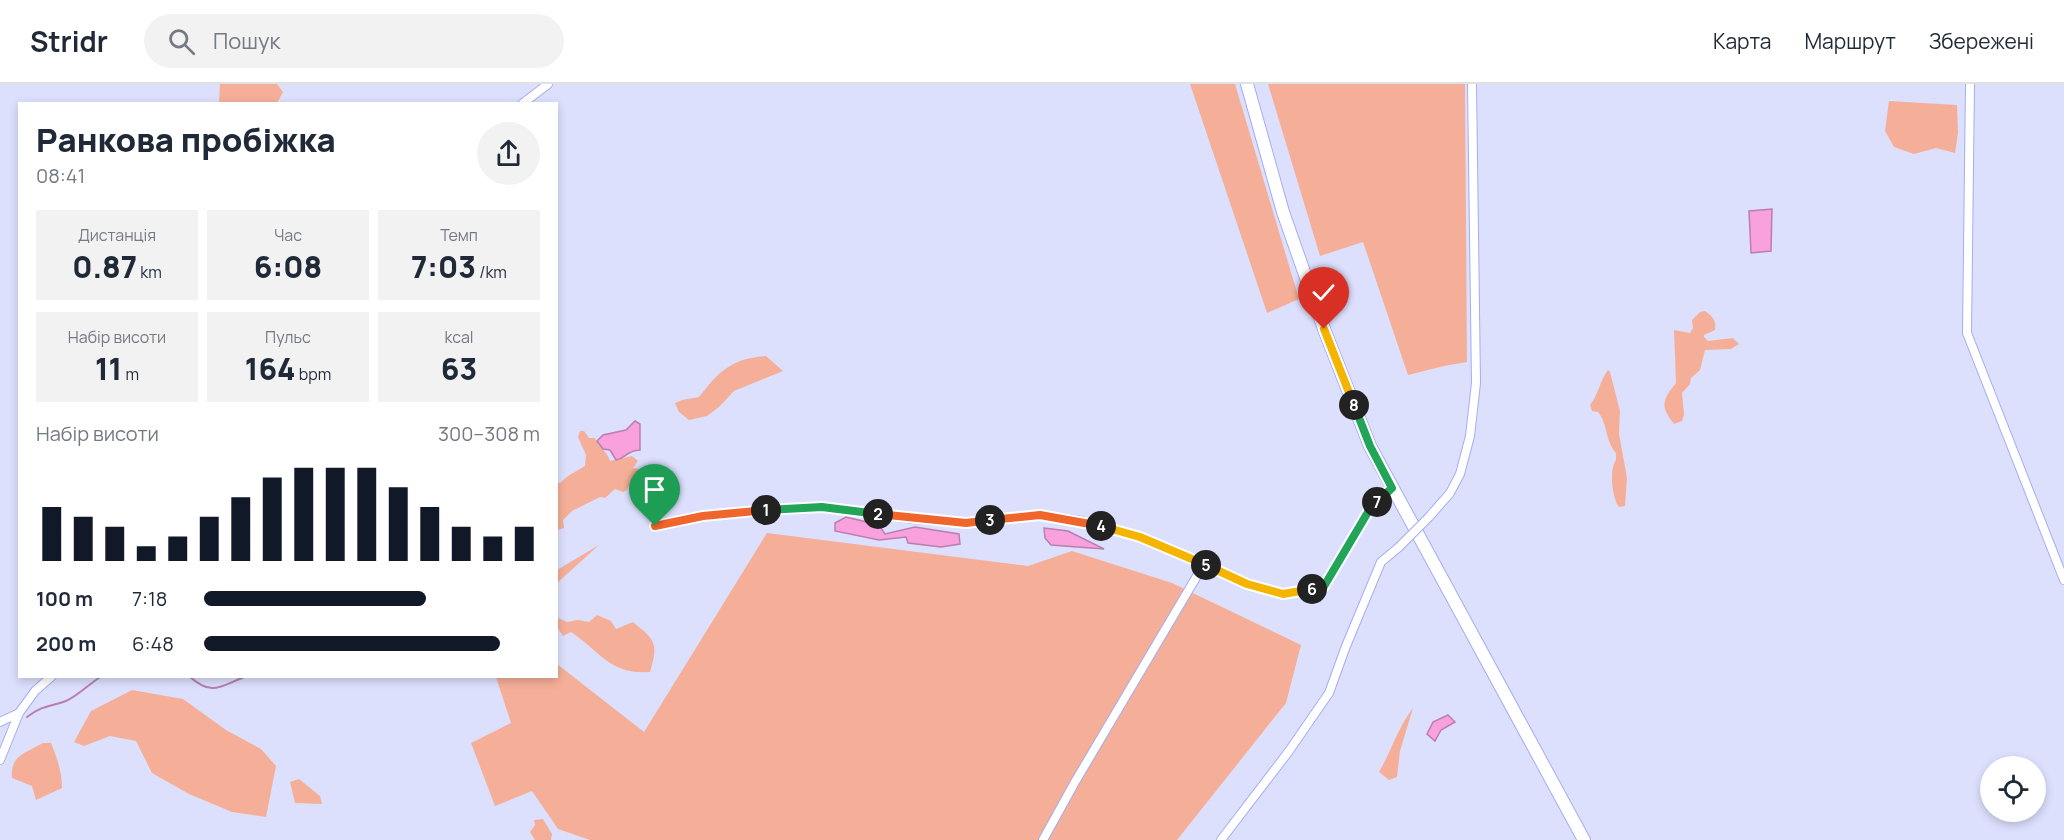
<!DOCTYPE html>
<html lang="uk">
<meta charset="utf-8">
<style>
body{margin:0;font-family:Manrope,sans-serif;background:#f2f2f3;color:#1f2937;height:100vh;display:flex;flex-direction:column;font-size:22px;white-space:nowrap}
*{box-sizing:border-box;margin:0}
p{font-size:20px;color:#747a83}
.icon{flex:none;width:33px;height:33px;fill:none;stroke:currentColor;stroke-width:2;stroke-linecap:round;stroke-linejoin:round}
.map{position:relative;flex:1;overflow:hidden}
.panel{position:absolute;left:18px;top:18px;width:540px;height:576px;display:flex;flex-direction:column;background:#fff;border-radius:0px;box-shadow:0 3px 9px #0003}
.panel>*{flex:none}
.buttons{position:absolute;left:1980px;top:672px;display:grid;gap:12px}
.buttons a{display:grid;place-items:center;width:66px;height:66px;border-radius:50%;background:#fff;box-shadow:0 3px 9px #0003;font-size:30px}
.pin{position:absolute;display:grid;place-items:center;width:51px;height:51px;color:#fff;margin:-62px -26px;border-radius:50% 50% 50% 0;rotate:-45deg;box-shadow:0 0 6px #0007}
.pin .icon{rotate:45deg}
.km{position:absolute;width:30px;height:30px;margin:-15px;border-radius:50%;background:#222;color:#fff;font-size:16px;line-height:30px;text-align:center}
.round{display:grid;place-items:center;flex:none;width:63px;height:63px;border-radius:32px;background:#f2f2f3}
.headline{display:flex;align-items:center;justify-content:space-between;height:102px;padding:0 18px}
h1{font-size:33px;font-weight:800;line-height:45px}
.figures{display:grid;grid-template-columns:repeat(3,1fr);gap:9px;height:102px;padding:6px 18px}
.figures div{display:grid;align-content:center;border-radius:0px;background:#f2f2f3;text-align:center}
.figures b{font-size:30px;font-weight:800}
.figures small{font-size:16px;font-weight:400}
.figures p{font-size:16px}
.chart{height:168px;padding:12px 18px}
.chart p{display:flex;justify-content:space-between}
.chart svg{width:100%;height:108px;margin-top:6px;stroke:#111827;stroke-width:6}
ul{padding:0 18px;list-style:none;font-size:20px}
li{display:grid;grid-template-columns:96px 72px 1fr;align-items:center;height:45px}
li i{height:15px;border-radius:8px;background:#111827}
header{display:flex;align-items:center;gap:36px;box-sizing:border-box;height:84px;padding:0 30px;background:#fff;border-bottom:2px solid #e0e1e3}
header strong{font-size:28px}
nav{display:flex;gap:33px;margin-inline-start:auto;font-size:21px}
.search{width:420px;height:54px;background:#f2f2f3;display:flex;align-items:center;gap:15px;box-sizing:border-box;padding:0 21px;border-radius:33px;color:#747a83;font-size:22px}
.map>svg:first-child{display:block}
</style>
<header>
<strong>Stridr</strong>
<div class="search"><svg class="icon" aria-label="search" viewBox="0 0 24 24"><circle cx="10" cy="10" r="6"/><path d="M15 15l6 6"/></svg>Пошук</div>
<nav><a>Карта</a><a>Маршрут</a><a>Збережені</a></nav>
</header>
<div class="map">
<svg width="2064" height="756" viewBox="0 0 2064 756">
<rect width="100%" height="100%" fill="#dce0fd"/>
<g fill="#f5af98">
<path d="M 220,0 L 277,0 L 283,8 L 277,19 L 219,19 Z"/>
<path d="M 1190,0 L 1235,0 L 1299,215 L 1267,229 Z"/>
<path d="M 1268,0 L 1465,0 L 1467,278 L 1444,282 L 1408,291 L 1363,158 L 1320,172 Z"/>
<path d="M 1889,17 L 1957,21 L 1958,49 L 1955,69 L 1936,64 L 1914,70 L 1894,63 L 1885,47 Z"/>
<path d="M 1705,227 C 1712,232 1717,237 1715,246 L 1704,251 L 1704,253 L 1708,257 L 1733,254 L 1739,260 L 1731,265 L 1705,266 L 1700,286 L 1691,294 L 1690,300 L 1682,309 L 1684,330 L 1682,337 L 1674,340 C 1660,322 1662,316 1676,299 L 1674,246 L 1690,249 L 1693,244 L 1692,236 L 1700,228 Z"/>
<path d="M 766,272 L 783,287 L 734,307 L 719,323 L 707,332 L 689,336 L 679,328 L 675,319 L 682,316 L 699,313 C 719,287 732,274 766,272 Z"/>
<path d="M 1608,286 L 1610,288 L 1620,327 L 1619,350 L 1627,394 L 1625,422 L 1619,423 C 1612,414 1609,385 1616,376 L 1616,369 C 1605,357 1608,340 1598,328 L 1592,327 L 1590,321 C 1599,310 1599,298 1608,286 Z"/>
<path d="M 580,347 L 584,347 L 589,354 L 595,354 C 599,364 607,367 610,377 L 632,372 L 638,377 L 633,384 L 640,385 L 640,389 L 632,395 L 627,406 L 623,408 L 615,405 L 605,414 L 600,413 L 572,427 L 563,436 L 564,444 L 557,446 L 557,399 L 560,399 L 568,392 L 585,382 L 586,371 L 578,353 Z"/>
<path d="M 767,449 L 1028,482 L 1072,467 L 1172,499 L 1301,561 L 1286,619 L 1177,756 L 590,756 L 558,745 L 532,707 L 495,722 L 471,659 L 511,639 L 496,593 L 556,592 L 557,580 L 644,648 Z"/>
<path d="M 599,461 L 557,499 L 557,486 Z"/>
<path d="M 597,531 L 611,537 L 616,545 L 633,538 C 655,556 659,559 650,588 C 610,591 601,568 571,548 L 563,552 L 557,543 L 556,533 L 567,538 L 578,536 L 589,538 Z"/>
<path d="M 132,606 L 183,615 L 226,646 L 261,665 L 276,682 L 266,733 L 232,728 L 189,710 L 152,689 L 136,657 L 110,652 L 84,662 L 74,658 L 91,627 Z"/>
<path d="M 1413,624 L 1400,667 L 1397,693 L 1389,696 L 1379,688 C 1391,668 1398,643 1413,624 Z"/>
<path d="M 43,659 L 51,659 C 57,674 62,688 62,704 L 36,716 L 32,702 L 12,694 C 10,671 26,669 43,659 Z"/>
<path d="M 299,695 L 320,712 L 322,720 L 295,719 L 290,698 Z"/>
<path d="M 543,735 L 552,750 L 551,756 L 535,756 L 530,748 L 535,741 L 534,736 Z"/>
</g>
<g fill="#f8a1dd" stroke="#ba7eb0" stroke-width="1.5">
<path d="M 1772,125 L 1771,167 L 1751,169 L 1749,127 Z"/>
<path d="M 635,337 L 640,340 L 640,366 C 625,367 627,374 616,376 L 610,366 L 603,365 L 597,357 L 603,351 L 626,346 Z"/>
<path d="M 846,433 L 879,441 L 885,450 L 915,443 L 959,450 L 960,460 L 941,463 L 908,459 L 906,453 L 879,456 L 835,447 L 835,439 Z"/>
<path d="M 1044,444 L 1068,447 L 1104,465 L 1051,461 L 1045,454 Z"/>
<path d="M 1448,631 L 1455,638 L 1441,646 L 1435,657 L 1427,650 L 1433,638 Z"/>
</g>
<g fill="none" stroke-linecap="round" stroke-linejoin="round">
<g stroke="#ba7eb0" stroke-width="2">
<path d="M 189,592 C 213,614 222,601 247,592"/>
<path d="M 332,592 L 367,592"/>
<path d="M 27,633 C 43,621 49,623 66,617 C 79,611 90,599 102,592"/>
</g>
<g stroke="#a5adf3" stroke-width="10">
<g id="minor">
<path d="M 1970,0 L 1967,249 L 2064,496"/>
<path d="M 522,20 L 548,0"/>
<path d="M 1429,433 L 1450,409 L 1460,390 L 1470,352 L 1476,299 L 1472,0"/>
<path d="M 655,442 L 703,432 L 822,423 L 913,435 L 966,439 L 1040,431 L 1082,437 L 1141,453 L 1247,500 L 1283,510 L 1323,504 L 1371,423 L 1392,404"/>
<path d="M 0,638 L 19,629"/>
<path d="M 0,676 L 19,629 L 35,607 L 52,592"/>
<path d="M 1043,756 L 1075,698 L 1204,480"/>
<path d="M 1221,756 L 1289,667 L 1329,609 L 1346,562 L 1381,478 L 1399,463"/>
</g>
</g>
<g stroke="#a5adf3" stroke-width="14">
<path id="primary" d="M 1247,0 L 1283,128 L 1324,245 L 1370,362 L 1584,756"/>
</g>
<use href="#minor" stroke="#fff" stroke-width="8"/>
<use href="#primary" stroke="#fff" stroke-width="12"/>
<g stroke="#a5adf3" stroke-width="10" stroke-linecap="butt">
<path id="minor-bridge" d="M 1399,463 L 1429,433"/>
</g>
<use href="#minor-bridge" stroke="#fff" stroke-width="8"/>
</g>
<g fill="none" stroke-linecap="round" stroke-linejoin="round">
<g stroke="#fff" stroke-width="12">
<path id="split-1" d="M 655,442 L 703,432 L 766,426"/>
</g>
<g stroke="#fff" stroke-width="12">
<path id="split-2" d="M 766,426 L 822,423 L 878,430"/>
</g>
<g stroke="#fff" stroke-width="12">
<path id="split-3" d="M 878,430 L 966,439 L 990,436"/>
</g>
<g stroke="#fff" stroke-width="12">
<path id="split-4" d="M 990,436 L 1040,431 L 1101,442"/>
</g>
<g stroke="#fff" stroke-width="12">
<path id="split-5" d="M 1101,442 L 1140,453 L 1206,481"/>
</g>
<g stroke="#fff" stroke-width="12">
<path id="split-6" d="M 1206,481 L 1247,500 L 1283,510 L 1312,505"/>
</g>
<g stroke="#fff" stroke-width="12">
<path id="split-7" d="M 1312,505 L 1323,504 L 1371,423 L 1377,418"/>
</g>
<g stroke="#fff" stroke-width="12">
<path id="split-8" d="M 1354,321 L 1370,362 L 1392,404 L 1377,418"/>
</g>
<g stroke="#fff" stroke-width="12">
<path id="split-9" d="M 1324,245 L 1354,321"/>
</g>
<use href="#split-1" stroke="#f0652b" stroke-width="8"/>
<use href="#split-2" stroke="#22a559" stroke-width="8"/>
<use href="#split-3" stroke="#f0652b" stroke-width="8"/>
<use href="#split-4" stroke="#f0652b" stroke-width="8"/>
<use href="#split-5" stroke="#f5b400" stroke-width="8"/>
<use href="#split-6" stroke="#f5b400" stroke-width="8"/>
<use href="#split-7" stroke="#22a559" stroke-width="8"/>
<use href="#split-8" stroke="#22a559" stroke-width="8"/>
<use href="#split-9" stroke="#f5b400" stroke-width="8"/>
</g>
</svg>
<div class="buttons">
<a><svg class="icon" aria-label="locate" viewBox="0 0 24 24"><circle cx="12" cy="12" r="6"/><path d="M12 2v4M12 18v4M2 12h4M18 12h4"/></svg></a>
</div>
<div class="pin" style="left:655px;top:442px;background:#1e9e55"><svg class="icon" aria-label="arrive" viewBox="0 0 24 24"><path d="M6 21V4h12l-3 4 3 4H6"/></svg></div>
<div class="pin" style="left:1324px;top:245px;background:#d93025"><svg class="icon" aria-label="check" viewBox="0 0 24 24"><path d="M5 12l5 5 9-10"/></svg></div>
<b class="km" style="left:766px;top:426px">1</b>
<b class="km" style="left:878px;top:430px">2</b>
<b class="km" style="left:990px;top:436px">3</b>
<b class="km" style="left:1101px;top:442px">4</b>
<b class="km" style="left:1206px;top:481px">5</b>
<b class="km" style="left:1312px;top:505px">6</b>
<b class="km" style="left:1377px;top:418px">7</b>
<b class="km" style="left:1354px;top:321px">8</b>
<section class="panel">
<div class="headline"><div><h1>Ранкова пробіжка</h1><p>08:41</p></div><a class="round"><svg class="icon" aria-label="share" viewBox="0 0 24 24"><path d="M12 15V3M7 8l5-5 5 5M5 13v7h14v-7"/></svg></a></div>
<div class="figures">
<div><p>Дистанція</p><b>0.87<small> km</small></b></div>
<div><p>Час</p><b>6:08</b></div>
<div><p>Темп</p><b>7:03<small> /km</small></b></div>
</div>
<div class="figures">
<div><p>Набір висоти</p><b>11<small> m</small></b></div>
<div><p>Пульс</p><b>164<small> bpm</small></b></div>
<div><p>kcal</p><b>63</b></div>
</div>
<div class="chart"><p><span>Набір висоти</span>300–308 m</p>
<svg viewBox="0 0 160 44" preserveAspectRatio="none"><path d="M5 44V22M15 44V26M25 44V30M35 44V38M45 44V34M55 44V26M65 44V18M75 44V10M85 44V6M95 44V6M105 44V6M115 44V14M125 44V22M135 44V30M145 44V34M155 44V30"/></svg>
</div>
<ul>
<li><b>100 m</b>7:18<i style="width:66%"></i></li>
<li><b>200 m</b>6:48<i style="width:88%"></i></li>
</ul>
</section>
</div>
